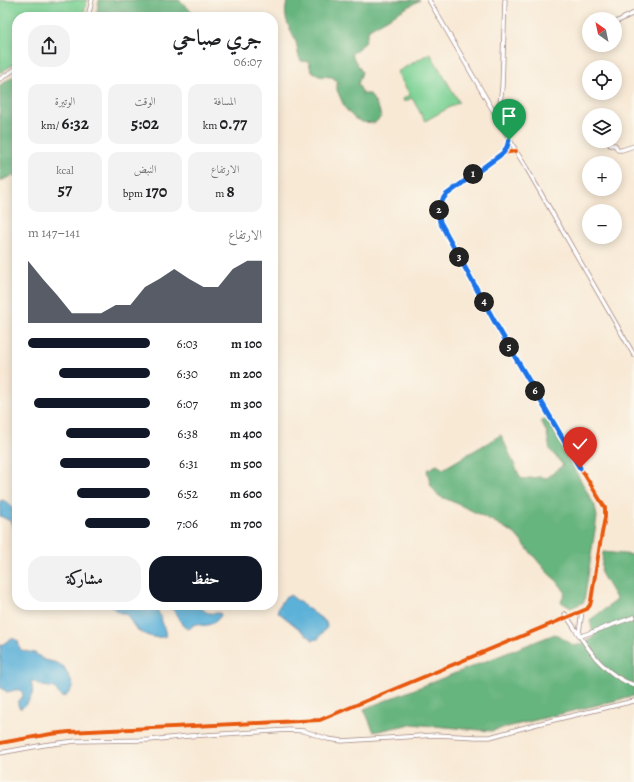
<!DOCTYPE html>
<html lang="ar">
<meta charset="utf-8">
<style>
body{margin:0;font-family:Alegreya,Amiri,serif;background:#f2f2f2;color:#202124;direction:rtl;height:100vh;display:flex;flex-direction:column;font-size:15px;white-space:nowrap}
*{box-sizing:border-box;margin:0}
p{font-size:13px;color:#757577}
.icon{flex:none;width:22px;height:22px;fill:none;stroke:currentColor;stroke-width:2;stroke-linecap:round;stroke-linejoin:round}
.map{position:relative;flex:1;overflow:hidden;direction:ltr}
.drawer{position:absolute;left:12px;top:12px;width:266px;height:598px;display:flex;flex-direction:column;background:#fff;border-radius:16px;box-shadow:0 2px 10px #0003;direction:rtl}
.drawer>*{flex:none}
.needle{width:26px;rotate:327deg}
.buttons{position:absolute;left:582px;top:12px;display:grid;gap:8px}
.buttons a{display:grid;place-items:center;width:40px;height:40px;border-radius:50%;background:#fff;box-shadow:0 2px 10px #0003;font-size:20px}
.pin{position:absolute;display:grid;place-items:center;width:34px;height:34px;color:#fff;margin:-41px -17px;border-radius:50% 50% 50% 0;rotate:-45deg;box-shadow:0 0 4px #0007}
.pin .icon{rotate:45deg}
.km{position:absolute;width:20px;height:20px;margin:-10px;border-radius:50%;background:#222;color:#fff;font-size:11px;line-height:20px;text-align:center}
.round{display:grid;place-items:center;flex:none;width:42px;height:42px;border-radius:16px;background:#f2f2f2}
.summary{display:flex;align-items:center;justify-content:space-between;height:68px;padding:0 16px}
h1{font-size:22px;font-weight:700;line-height:30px}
.figures{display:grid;grid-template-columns:repeat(3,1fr);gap:6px;height:68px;padding:4px 16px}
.figures div{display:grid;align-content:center;border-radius:10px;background:#f2f2f2;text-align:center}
.figures b{font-size:17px;font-weight:700}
.figures small{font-size:11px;font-weight:400}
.figures p{font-size:11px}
.chart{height:112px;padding:8px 16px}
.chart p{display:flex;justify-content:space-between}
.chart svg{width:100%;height:72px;margin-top:4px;fill:#111827;opacity:.7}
.primary-button{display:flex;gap:8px;margin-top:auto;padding:8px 16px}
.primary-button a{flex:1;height:46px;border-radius:16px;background:#111827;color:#fff;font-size:16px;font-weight:700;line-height:46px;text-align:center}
.primary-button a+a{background:#f2f2f2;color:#202124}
ul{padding:0 16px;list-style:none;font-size:13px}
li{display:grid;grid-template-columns:64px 48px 1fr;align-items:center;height:30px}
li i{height:10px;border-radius:5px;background:#111827}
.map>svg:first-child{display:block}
</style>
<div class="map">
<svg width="634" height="782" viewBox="0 0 634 782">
<rect width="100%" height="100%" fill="#fbf7ec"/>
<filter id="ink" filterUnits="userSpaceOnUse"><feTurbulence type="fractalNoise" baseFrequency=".025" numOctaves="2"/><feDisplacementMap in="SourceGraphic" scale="8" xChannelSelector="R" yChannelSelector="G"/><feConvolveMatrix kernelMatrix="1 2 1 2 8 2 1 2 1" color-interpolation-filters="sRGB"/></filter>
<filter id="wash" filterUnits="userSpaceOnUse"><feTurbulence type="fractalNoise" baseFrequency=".012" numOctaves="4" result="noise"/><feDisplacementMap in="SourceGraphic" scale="16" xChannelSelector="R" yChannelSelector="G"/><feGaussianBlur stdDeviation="0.9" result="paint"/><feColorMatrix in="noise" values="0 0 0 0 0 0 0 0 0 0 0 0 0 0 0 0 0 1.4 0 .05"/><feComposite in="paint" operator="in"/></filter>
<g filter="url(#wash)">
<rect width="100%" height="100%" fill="#f8e9d5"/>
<g fill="#7dd295" stroke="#647860">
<path d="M 0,0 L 87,0 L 83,17 L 17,17 L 17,62 L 0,73 Z"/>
<path d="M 430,53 L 459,102 L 425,121 L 412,98 L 404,102 L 403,99 L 410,95 L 397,72 Z"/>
</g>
<g fill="#66b47e" stroke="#586a54">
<path d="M 99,0 L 179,0 L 188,8 L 196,17 L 96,17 Z"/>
<path d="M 288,0 L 420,0 L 369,29 L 365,43 L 351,54 L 362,72 L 358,84 L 363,94 L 370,94 L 379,109 L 381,117 L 375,123 L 362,122 L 354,118 L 345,108 L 337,90 L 337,81 L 332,77 L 319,76 L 311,71 L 309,62 L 301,61 C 297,54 298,50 296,42 C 290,27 281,17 288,0 Z"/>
<path d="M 17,74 L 17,176 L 12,176 L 0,181 L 0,85 Z"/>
<path d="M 546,418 L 595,506 L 597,517 L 584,602 L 571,608 L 561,602 L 565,592 L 558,582 L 547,572 L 515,534 L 493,521 L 456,503 L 439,496 L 431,486 L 427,470 L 437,465 L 443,469 L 501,435 L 521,479 L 540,477 L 547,478 L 563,465 L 550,450 L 547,433 L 541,422 Z"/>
<path d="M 603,552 L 634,555 L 634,696 L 491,731 L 411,724 L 374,732 L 364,709 L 555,634 L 575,646 L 594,638 L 590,620 L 617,600 L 601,573 Z"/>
</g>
<g fill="#5cb1d8" stroke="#536882">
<path d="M 3,500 L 9,504 L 17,513 L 17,534 L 10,521 L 0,516 L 0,501 Z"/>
<path d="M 290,595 L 326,622 L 326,623 L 327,627 L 317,640 L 316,639 L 313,640 L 278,612 L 278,608 L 286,596 L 289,596 Z"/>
<path d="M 110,605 L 135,605 L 138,608 L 143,607 L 143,605 L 154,605 C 159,610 165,629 166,636 C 155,640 141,635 134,626 C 131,622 129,618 127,615 L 116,611 Z"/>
<path d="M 166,605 L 200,605 C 205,615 211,613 220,613 L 221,615 C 217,623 206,628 197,624 L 195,624 L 189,629 C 179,627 181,617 174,611 C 172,608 168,607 166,605 Z"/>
<path d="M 12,638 L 18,641 L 20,649 L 24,651 L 35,653 L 44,660 L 54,662 L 59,664 L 64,667 L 73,685 C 70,691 68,697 61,697 L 55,688 L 43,686 L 35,682 L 32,681 L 31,683 C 36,694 29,701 22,708 L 20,708 L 18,705 L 18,702 L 23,696 C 22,686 14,691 7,692 L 0,687 L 0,646 Z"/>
</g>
</g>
<g filter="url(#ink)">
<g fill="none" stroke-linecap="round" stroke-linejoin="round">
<g stroke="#a18480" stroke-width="5">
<g id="minor">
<path d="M 429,0 L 498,119"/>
<path d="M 505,0 L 502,87 L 498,119 L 516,151 L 527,169 L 634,355"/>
<path d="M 88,17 L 92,0"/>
<path d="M 618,21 L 634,13"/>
<path d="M 0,79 L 17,68"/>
<path d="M 610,145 L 615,145 L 618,150 L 622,150 L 634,146"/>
<path d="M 503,153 L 507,147 L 509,140"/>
<path d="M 565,614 C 584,641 600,674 634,685"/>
<path d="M 579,633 L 582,611"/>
<path d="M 581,636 L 634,617"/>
<path d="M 0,743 L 51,734 L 69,732 L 320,720 L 587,609 L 590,605 L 591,601 L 600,544 L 605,517 L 605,508 L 564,441 L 497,326 L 440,222 L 439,216 L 439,209 L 443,199 L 446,195 L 486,165 L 503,153 L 516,151"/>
<path d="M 0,753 L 44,745 L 76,741 L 150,740 L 189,736 L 289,730 L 304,731 L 328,739 L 342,741 L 436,735 L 476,737 L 490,737 L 537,724 L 634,701"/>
</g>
</g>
<use href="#minor" stroke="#fff" stroke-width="3.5"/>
<g stroke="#fbf7ec" stroke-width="6">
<path id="cycleway" d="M 0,743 L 51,734 L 69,732 L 320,720 L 587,609 L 590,605 L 591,601 L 600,544 L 605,517 L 605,508 L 564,441 L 497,326 L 440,222 L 439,216 L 439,209 L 443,199 L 446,195 L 486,165 L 503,153 L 516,151"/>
</g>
<use href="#cycleway" stroke="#e8590c" stroke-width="4"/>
</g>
</g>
<g fill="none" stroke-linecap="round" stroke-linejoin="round" filter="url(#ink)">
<g stroke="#fff" stroke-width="8">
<path id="route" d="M 509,140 L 507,147 L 503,153 L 446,195 L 443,199 L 439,209 L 439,216 L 440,222 L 497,326 L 580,468"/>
</g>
<use href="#route" stroke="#1a73e8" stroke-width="5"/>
</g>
</svg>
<div class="buttons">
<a><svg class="needle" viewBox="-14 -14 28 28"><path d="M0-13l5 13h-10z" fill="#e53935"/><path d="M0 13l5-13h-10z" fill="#757577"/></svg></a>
<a><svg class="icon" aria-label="locate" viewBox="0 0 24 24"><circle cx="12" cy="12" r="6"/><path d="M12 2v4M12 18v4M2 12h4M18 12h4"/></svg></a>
<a><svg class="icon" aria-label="layers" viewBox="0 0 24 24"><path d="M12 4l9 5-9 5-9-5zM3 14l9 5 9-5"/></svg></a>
<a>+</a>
<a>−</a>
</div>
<div class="pin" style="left:509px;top:140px;background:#1e9e55"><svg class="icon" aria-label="arrive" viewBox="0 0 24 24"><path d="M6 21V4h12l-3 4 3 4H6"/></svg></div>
<div class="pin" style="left:580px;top:468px;background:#d93025"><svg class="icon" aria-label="check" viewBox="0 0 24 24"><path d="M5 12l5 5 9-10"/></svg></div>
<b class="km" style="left:473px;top:174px">1</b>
<b class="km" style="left:439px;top:210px">2</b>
<b class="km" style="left:459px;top:257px">3</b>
<b class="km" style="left:484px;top:302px">4</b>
<b class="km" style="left:509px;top:347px">5</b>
<b class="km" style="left:535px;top:391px">6</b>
<section class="drawer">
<div class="summary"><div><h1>جري صباحي</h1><p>06:07</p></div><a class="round"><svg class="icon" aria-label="share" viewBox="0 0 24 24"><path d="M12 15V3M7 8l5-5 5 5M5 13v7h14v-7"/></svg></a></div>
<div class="figures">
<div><p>المسافة</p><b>0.77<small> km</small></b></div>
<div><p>الوقت</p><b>5:02</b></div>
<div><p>الوتيرة</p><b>6:32<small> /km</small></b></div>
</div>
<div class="figures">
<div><p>الارتفاع</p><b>8<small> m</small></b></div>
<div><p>النبض</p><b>170<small> bpm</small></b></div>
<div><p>kcal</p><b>57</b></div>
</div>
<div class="chart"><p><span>الارتفاع</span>141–147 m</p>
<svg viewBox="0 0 160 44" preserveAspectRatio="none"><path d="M0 44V6L10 17L20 27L30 38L40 38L50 38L60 33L70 33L80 22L90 17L100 11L110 17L120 22L130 22L140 11L150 6L160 6V44z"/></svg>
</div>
<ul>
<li><b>100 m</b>6:03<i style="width:100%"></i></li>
<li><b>200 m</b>6:30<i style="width:75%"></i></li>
<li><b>300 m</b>6:07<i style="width:95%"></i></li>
<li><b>400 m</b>6:38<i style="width:69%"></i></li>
<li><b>500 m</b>6:31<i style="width:74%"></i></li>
<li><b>600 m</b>6:52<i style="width:60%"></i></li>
<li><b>700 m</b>7:06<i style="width:53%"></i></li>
</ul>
<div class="primary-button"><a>حفظ</a><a>مشاركة</a></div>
</section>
</div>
